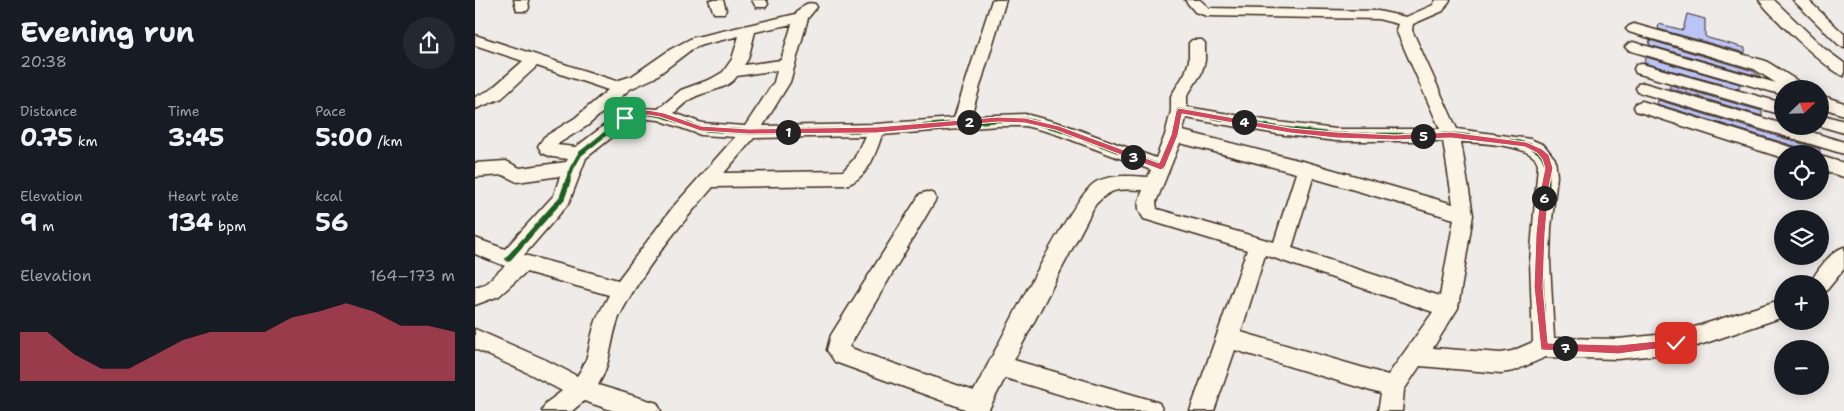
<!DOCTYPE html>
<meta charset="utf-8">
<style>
body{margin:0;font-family:"Shantell Sans",sans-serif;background:#242831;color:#f1f3f6;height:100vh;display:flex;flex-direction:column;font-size:19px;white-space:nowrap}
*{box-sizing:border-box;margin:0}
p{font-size:16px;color:#9ea1a6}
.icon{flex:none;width:28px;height:28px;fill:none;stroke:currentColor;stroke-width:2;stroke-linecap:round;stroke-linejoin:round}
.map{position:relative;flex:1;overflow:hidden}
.details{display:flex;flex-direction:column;background:#171b24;width:475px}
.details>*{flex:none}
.needle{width:32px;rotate:67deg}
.buttons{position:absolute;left:1299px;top:80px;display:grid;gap:10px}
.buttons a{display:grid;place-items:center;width:55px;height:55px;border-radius:50%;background:#171b24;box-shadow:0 2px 12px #0003;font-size:25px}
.pin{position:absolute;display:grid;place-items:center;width:42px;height:42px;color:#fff;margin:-21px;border-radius:10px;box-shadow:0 2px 8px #0006}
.km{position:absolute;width:25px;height:25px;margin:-12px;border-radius:50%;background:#222;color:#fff;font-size:14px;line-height:25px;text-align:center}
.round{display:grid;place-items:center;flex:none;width:52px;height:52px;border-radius:26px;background:#242831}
.overview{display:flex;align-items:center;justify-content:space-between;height:85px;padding:0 20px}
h1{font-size:28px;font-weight:700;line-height:38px}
.stats{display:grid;grid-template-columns:repeat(3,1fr);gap:8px;height:85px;padding:5px 20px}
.stats div{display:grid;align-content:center}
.stats b{font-size:25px;font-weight:700}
.stats small{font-size:14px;font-weight:400}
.stats p{font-size:14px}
.chart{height:140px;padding:10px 20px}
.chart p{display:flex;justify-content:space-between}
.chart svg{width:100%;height:90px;margin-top:5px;fill:#d1495b;opacity:.7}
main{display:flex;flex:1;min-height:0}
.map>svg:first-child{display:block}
</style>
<main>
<section class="details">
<div class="overview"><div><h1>Evening run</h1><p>20:38</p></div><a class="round"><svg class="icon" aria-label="share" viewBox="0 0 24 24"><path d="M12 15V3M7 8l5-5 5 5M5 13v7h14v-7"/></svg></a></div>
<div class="stats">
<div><p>Distance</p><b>0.75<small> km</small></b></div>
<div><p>Time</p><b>3:45</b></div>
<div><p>Pace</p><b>5:00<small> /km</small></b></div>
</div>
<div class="stats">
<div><p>Elevation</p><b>9<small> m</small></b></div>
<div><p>Heart rate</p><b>134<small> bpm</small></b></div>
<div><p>kcal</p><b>56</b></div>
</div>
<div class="chart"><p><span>Elevation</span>164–173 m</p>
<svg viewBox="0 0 160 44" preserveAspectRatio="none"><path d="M0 44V20L10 20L20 31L30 38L40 38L50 31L60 24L70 20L80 20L90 20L100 13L110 10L120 6L130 10L140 17L150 17L160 20V44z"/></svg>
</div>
</section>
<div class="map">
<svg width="1369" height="411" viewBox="0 0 1369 411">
<rect width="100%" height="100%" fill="#efebe8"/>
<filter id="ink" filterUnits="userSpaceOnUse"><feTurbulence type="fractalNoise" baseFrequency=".02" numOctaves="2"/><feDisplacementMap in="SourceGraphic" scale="10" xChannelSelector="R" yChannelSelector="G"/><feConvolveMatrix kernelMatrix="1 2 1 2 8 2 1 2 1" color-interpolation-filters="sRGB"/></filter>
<g filter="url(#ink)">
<g fill="#bbc4f6" stroke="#3b2a1e">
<path d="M 1212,14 L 1230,19 L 1230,36 L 1233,38 L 1270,48 L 1270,53 L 1183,29 L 1184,24 L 1208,30 Z"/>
<path d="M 1175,40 L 1278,71 L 1286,77 L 1174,45 Z"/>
<path d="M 1171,57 L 1265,84 L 1264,89 L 1169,63 Z"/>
<path d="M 1195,85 L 1287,111 L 1287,116 L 1194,88 Z"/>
<path d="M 1183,100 L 1345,149 L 1345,154 L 1182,104 Z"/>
</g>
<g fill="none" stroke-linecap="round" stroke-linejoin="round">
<g stroke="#3b2a1e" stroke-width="3">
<g id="minor">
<path d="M 39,0 L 53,0 L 54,8 L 52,11 L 42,11 Z"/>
<path d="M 234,0 L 248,0 L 251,10 L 249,13 L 239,13 Z"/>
<path d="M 277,0 L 291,0 L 293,4 L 291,7 L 281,7 Z"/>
<path d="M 517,0 L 531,0 L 496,116 L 550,114 L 588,124 L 681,158 L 690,135 L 696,111 L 696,96 L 710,73 L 714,61 L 714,43 L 717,40 L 727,40 L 730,43 L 730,61 L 726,74 L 712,96 L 712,107 L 802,122 L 861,129 L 965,129 L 921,30 L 923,24 L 903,19 L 732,16 L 720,12 L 710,0 L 725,0 L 734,8 L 903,11 L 931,17 L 958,5 L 961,0 L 975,0 L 968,11 L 938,24 L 937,30 L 982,129 L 1055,139 L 1069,145 L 1080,159 L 1082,176 L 1076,228 L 1075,262 L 1079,338 L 1143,339 L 1201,333 L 1308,299 L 1308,317 L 1201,353 L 1143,359 L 1071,357 L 1039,371 L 1026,373 L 945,366 L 929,390 L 927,411 L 903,411 L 906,394 L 760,350 L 739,411 L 715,411 L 772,250 L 669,219 C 661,208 663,202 668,190 C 643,189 637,187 620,205 L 539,360 L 676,400 L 684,403 L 688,411 L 640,411 L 530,378 L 513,411 L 489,411 L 490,409 L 360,362 L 352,350 L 356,335 L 445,194 L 452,192 L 459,194 L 461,199 L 374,347 L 391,354 L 499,391 C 517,358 598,193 621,182 C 637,174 656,176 673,177 L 676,170 L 578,133 L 550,126 L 523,126 L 407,135 C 400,155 393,178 371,185 L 238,187 C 205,225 167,271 145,315 C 135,338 137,363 123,385 L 182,403 L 186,411 L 139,411 L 109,401 L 97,411 L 67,411 L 71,403 L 87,391 L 55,374 L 0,349 L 0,329 L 71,360 L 102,376 C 116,357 113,344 120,324 C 123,314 129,305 134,295 L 51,272 L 24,296 L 0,305 L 0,287 L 10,284 L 30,266 L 0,254 L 0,238 L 30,249 L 79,195 L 85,176 L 42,182 L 28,175 L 0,177 L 0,163 L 31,161 L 45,168 L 91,162 L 93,159 L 77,157 L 67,153 L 63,146 L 69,137 L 100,118 L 133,90 L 62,66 L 27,98 L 0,109 L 0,97 L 15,90 L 48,61 L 0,45 L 0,35 L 141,81 L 157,76 L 196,49 L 217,38 L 321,14 C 327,7 330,1 340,4 L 342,7 L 333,18 L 315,82 L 288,126 L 401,124 L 479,118 ZM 317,24 L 306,60 L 269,65 L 273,59 L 280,32 ZM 264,36 L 257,59 L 248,72 L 236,79 L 206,90 L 183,109 L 162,108 L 144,114 L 101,147 L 81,145 L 112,126 L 155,89 L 179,78 L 217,49 L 227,45 ZM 302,70 L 299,82 L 270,126 L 227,123 L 199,113 C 205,108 211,101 218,98 C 232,90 253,90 262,76 ZM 711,118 L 802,134 L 861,141 L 968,141 L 978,204 L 831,162 L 708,131 ZM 173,119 L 184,120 L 226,135 L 260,137 L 198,207 L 143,280 L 49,255 L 94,203 L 111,158 L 156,122 ZM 390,136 L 379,159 L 368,171 L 249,173 L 279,138 ZM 986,142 C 1004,143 1058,144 1063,164 L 1055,262 L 1058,342 L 1037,351 L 1026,353 L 958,348 L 983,308 L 998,215 ZM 705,143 L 821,173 L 799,242 L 682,209 L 681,202 ZM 838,178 L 979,219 L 965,296 L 817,248 ZM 790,255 L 958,312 L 913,375 L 766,332 Z"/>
<path d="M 1284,0 L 1299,0 L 1350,49 L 1369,63 L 1369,76 C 1354,72 1294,14 1284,0 Z"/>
<path d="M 1318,0 L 1333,0 L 1369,34 L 1369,47 L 1364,45 Z"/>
<path d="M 1159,24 L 1291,61 L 1329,85 L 1331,89 L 1308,89 L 1308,95 L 1153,50 L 1150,47 L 1153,44 L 1158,42 L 1301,83 L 1279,69 L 1154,32 L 1151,29 L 1154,26 Z"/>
<path d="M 1167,64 L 1308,103 L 1308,115 L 1161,73 L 1159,69 L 1161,65 Z"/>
<path d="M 1169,83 L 1308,124 L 1308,126 L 1317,126 L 1369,142 L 1369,154 L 1163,92 L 1161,88 L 1163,84 Z"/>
<path d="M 1345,95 L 1369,103 L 1369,115 L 1345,107 Z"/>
<path d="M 1167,101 L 1322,149 L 1325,154 L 1308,154 L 1308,158 L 1161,111 L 1159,107 L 1161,103 Z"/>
<path d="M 1345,114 L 1369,121 L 1369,133 L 1345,126 Z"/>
<path d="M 1345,156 L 1369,163 L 1369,177 L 1345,170 Z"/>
<path d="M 1369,247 L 1369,269 L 1352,290 L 1345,293 L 1345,284 L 1335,284 C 1341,271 1356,251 1369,247 Z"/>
</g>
</g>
<use href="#minor" fill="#fcf5e5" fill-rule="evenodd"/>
<g stroke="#fcf5e5" stroke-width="7">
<g id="cycleway-far1">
<path d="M 704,111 L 802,128 L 861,135 L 981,135 L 1041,142 L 1056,146 L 1067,154 L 1072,164 L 1072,182"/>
<path d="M 92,182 L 97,168 L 105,154 L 150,118 L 173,113 L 186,115 L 226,129 L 274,132 L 401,130 L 523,120 L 550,120 L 582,128 L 686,167"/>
</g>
</g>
<g stroke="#fcf5e5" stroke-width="9">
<g id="cycleway">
<path d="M 33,259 L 87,198 L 93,181"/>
<path d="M 1069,347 C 1064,288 1066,240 1072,181"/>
</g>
</g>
<use href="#cycleway-far1" stroke="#1b5e20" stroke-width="4.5"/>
<use href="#cycleway" stroke="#1b5e20" stroke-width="5.5"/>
</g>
</g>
<path fill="#d1495b" stroke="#fff" d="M 704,108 L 815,128 L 861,132 L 920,135 L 976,132 L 1051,142 L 1067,149 L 1074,155 L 1078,168 L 1074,187 L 1070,234 L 1068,287 L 1073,343 L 1143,345 L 1201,339 L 1206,343 L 1204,346 L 1143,354 L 1066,350 L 1059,287 L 1061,234 L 1066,187 L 1070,168 L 1067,159 L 1062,153 L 1050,147 L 976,138 L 920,140 L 861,138 L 815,133 L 707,114 L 703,135 L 690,167 L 686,170 L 580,130 L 550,123 L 523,122 L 401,133 L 274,134 L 226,131 L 185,117 L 173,115 L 150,120 L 146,118 L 173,110 L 189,113 L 226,126 L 274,129 L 401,127 L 523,117 L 550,118 L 584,126 L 684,163 L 696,135 L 701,111 Z"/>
</svg>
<div class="buttons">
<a><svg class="needle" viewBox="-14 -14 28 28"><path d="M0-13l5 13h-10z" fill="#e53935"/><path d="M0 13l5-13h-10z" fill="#9ea1a6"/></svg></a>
<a><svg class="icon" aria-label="locate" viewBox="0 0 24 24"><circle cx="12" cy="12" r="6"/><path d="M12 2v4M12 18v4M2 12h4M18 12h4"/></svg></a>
<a><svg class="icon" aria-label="layers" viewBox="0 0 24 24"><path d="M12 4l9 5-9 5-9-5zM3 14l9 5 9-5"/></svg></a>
<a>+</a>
<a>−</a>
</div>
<div class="pin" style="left:150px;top:118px;background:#1e9e55"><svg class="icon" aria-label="arrive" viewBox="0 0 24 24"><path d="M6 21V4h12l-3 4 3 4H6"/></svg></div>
<div class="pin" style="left:1201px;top:343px;background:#d93025"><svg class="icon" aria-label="check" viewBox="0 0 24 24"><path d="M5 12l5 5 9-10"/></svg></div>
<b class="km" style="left:313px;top:132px">1</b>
<b class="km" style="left:494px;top:122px">2</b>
<b class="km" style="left:658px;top:157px">3</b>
<b class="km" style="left:769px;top:122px">4</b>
<b class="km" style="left:948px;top:136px">5</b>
<b class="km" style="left:1069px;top:198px">6</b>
<b class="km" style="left:1090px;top:348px">7</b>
</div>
</main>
